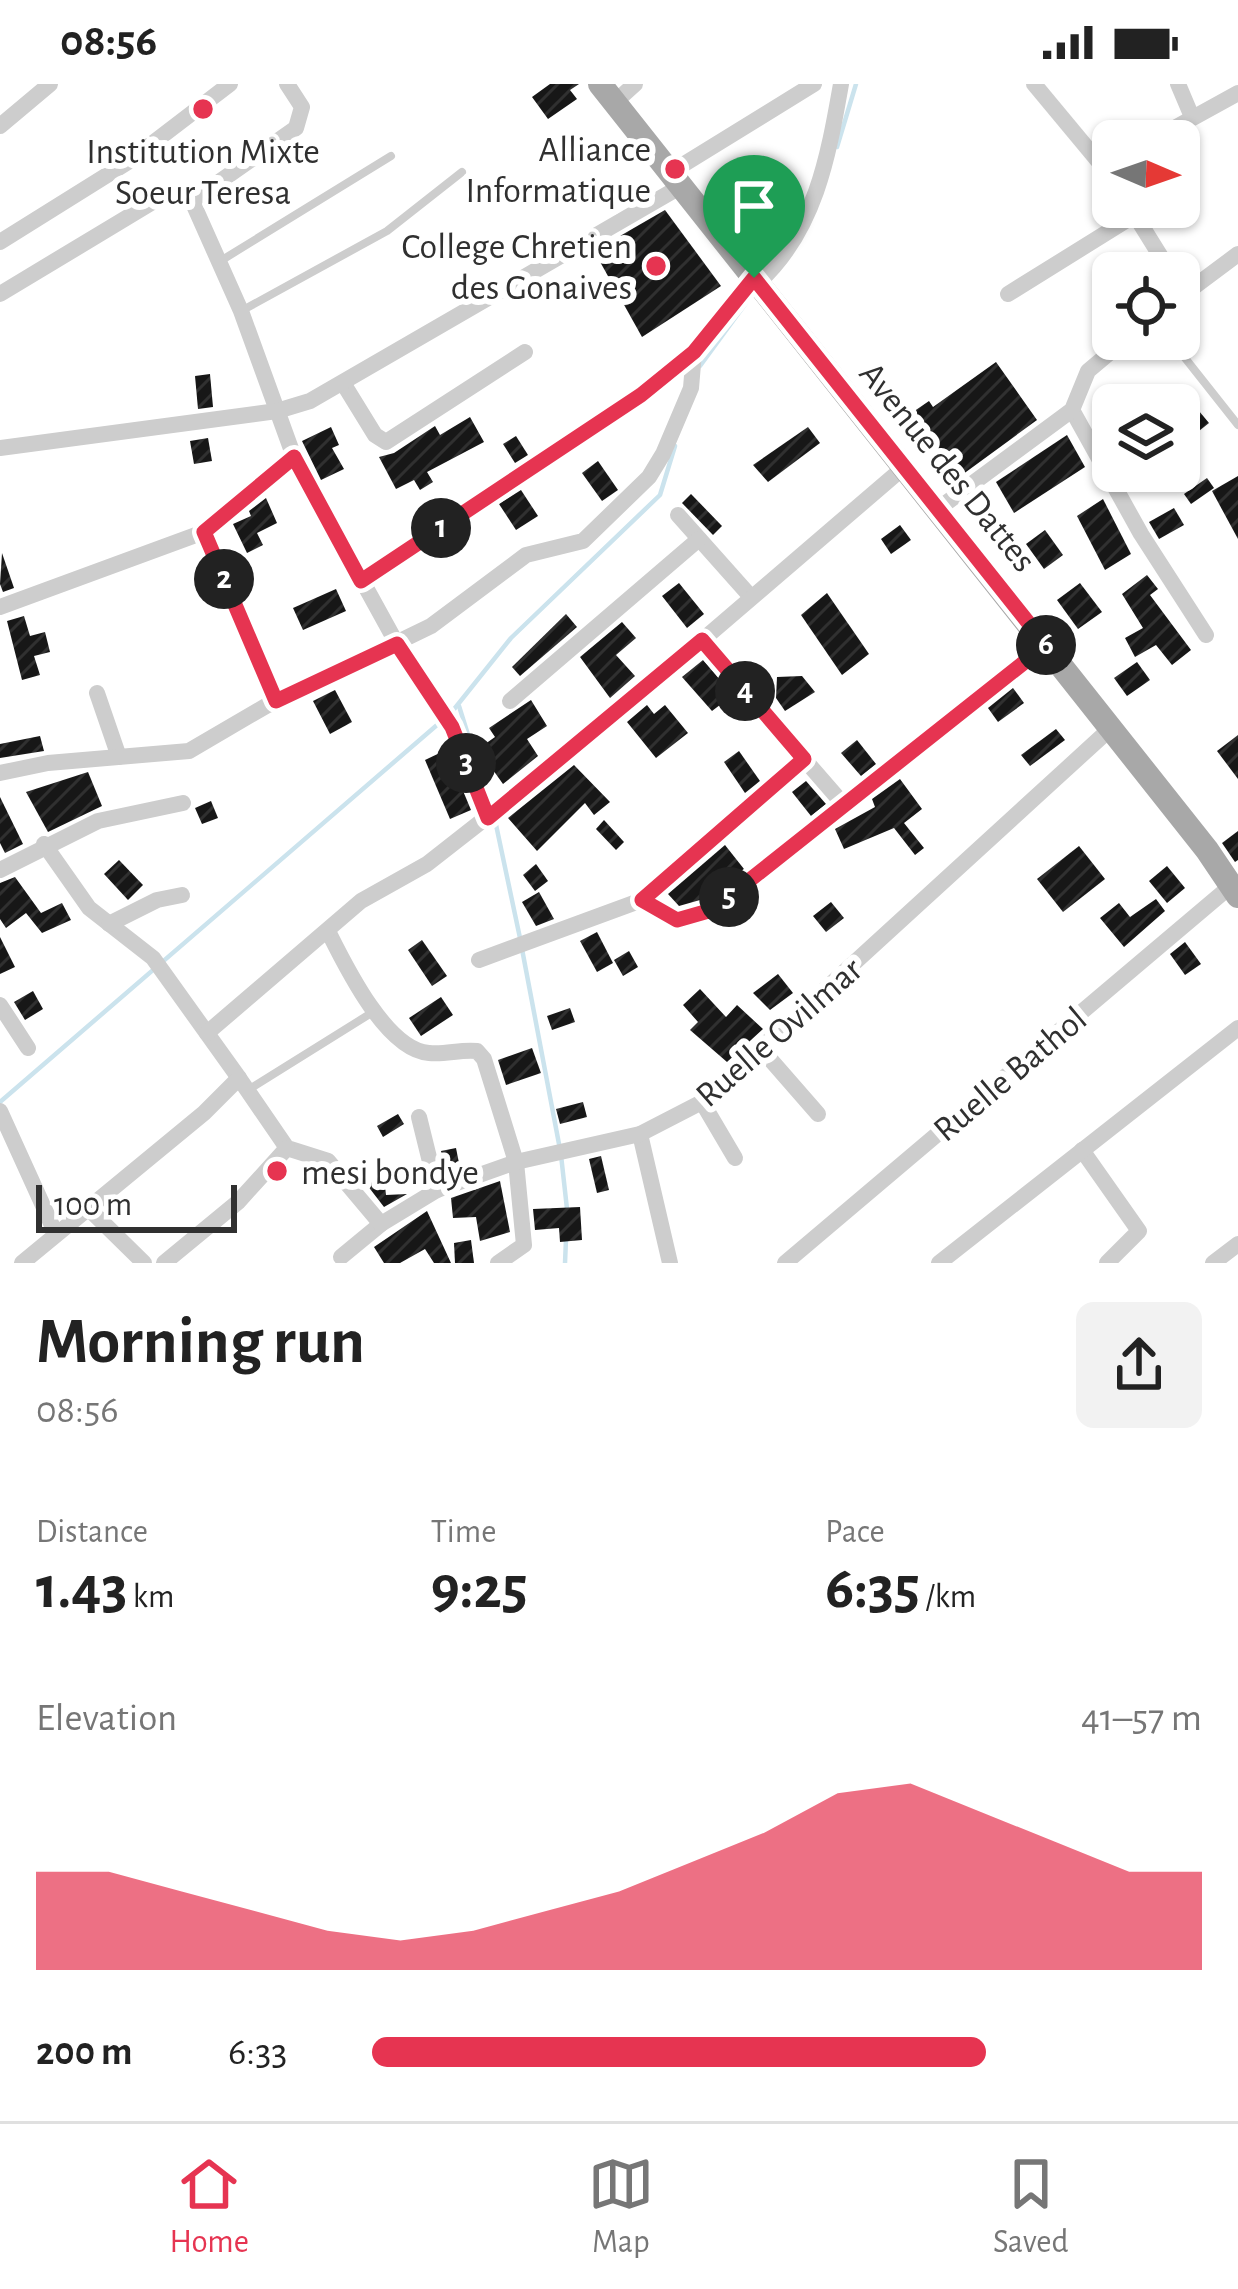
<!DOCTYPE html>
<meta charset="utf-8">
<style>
body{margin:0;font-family:"Alegreya Sans",sans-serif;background:#f2f2f2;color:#222;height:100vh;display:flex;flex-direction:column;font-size:45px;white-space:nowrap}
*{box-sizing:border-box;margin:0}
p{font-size:39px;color:#767676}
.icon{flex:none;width:66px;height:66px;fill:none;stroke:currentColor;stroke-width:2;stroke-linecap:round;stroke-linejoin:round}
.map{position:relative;height:1179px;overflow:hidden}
.panel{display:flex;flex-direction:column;background:#fff;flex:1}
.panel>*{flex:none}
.needle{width:78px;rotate:92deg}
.fabs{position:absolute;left:1092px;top:36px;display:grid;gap:24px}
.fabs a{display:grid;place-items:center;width:108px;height:108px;border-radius:18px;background:#fff;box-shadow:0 3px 9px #0004;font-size:60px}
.scale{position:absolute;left:36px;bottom:30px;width:201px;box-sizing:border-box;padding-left:12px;border:6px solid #303030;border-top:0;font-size:33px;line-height:42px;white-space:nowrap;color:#303030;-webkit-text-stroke:9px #fff;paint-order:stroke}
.pin{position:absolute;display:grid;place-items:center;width:102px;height:102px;color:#fff;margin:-123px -51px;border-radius:50% 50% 50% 0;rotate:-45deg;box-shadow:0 0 12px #0007}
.pin .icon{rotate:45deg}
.km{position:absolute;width:60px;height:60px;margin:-30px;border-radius:50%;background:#222;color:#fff;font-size:33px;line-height:60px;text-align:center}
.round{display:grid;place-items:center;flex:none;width:126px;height:126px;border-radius:18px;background:#f2f2f2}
.overview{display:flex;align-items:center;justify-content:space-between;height:204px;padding:0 36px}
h1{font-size:66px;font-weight:700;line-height:90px}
.stats{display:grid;grid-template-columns:repeat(3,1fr);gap:18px;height:204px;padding:12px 36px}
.stats div{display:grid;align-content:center}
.stats b{font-size:60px;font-weight:700}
.stats small{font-size:33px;font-weight:400}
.stats p{font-size:33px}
.chart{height:336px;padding:24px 36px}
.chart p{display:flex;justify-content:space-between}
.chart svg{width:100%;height:216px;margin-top:12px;fill:#e63451;opacity:.7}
ul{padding:0 36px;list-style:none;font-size:39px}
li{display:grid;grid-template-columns:192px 144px 1fr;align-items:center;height:90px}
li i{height:30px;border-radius:15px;background:#e63451}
.status{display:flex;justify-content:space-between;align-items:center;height:84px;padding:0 60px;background:#fff;direction:ltr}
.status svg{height:33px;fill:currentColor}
.tab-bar{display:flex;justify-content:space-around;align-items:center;height:168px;border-top:3px solid #e0e0e0;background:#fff;font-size:33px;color:#767676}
.tab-bar a{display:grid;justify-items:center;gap:6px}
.tab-bar .on{color:#e63451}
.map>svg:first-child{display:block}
</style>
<div class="status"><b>08:56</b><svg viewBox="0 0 49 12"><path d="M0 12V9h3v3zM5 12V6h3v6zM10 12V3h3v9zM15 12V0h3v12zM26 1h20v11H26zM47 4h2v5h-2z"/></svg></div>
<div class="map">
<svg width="1238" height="1179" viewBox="0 0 1238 1179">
<defs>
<pattern id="building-hatch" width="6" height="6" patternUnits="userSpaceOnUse" patternTransform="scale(3)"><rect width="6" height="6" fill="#171717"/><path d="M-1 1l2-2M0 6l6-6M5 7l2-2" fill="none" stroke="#303030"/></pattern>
</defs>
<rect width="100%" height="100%" fill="#fff"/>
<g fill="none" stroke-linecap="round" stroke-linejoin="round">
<g stroke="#cbe3ed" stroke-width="4.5">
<path d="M 837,63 L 856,0"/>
<path d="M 700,282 L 746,219"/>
<path d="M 459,622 L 486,708"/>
<path d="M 451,629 L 511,554 L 660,411 L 675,362"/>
<path d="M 495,736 L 520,854"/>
<path d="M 522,865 L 559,1060"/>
<path d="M 0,1018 L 437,641"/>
<path d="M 561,1071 L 567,1125"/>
<path d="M 565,1179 L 566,1155"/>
</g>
</g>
<g fill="url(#building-hatch)">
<path d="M 550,0 L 579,0 L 570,6 L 577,15 L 548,35 L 532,13 Z"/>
<path d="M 665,126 L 721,202 L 642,253 L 594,167 Z"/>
<path d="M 996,278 L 1037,336 L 955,396 L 910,330 L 929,317 L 933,323 Z"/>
<path d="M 210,290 L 213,323 L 198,325 L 195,292 Z"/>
<path d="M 1179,303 L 1209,339 L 1179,363 L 1179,321 L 1158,321 Z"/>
<path d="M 470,333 L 484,358 L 427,388 L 433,398 L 420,406 L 414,396 L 396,405 L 379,373 L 394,369 L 435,342 L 440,351 Z"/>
<path d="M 331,343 L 339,361 L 332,364 L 344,385 L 321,396 L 302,357 Z"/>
<path d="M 808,343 L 820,359 L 768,398 L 753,381 Z"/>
<path d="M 1067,351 L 1085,383 L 1014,429 L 996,398 Z"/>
<path d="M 516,352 L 528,371 L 515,379 L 503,360 Z"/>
<path d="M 208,354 L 212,377 L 194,380 L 190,357 Z"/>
<path d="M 598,377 L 618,406 L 602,417 L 582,389 Z"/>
<path d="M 1238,392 L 1238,455 L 1212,407 Z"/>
<path d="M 1207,394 L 1214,404 L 1191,420 L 1184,410 Z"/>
<path d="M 521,406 L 538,432 L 516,446 L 499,420 Z"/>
<path d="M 691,410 L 722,442 L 713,451 L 682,419 Z"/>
<path d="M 266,414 L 277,439 L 257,449 L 263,461 L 247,469 L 233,440 L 251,432 L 249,427 Z"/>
<path d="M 1103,415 L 1131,470 L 1105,486 L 1077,432 Z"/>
<path d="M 1174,424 L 1184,441 L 1159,455 L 1149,438 Z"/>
<path d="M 900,441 L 911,456 L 891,470 L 881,455 Z"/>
<path d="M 1045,446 L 1063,471 L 1044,485 L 1026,460 Z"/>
<path d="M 2,469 L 14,504 L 3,508 L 0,500 Z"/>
<path d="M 1147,491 L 1158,505 L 1150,511 L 1191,566 L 1172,581 L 1156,561 L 1135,573 L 1125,554 L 1143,544 L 1122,510 Z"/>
<path d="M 679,499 L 704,530 L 687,544 L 662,512 Z"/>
<path d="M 1080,499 L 1102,528 L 1078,545 L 1057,516 Z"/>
<path d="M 336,505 L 346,527 L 303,546 L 293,524 Z"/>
<path d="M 827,509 L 869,570 L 842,591 L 801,531 Z"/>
<path d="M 566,530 L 577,543 L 520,592 L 512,583 Z"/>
<path d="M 24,532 L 30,552 L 45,548 L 50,568 L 34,572 L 40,591 L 22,596 L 7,537 Z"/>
<path d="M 622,538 L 636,554 L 616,571 L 635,592 L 610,614 L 580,573 Z"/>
<path d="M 703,576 L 733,611 L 712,627 L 682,593 Z"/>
<path d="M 1137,578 L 1150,596 L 1127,612 L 1114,594 Z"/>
<path d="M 777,593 L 802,592 L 815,608 L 785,627 L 776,614 Z"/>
<path d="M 1013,604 L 1024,619 L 998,638 L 988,624 Z"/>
<path d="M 335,606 L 352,638 L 330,650 L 313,617 Z"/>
<path d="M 531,616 L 547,642 L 527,655 L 538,672 L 503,700 L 478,665 L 495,653 L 489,644 Z"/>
<path d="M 647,621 L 654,630 L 665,621 L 688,649 L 656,674 L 627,638 Z"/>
<path d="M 1056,645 L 1065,656 L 1030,682 L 1021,671 Z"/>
<path d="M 1238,651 L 1238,695 L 1217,667 Z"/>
<path d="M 40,652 L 44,667 L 0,674 L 0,660 Z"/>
<path d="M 857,656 L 876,680 L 861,692 L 841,669 Z"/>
<path d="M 446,666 L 471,726 L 450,735 L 425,676 Z"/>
<path d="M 739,667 L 760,697 L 745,709 L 724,678 Z"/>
<path d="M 574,681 L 610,718 L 594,731 L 585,719 L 537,767 L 508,734 Z"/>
<path d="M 88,688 L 102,722 L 48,748 L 26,708 Z"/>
<path d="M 900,695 L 922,725 L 904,739 L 924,764 L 915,771 L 894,744 L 844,765 L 835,745 L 875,723 L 872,715 Z"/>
<path d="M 806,697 L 826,720 L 811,732 L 792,708 Z"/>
<path d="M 0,713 L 23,760 L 5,769 L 0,759 Z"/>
<path d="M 211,717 L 218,734 L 202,740 L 195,724 Z"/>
<path d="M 604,736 L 624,758 L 616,766 L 596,745 Z"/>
<path d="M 1238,747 L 1238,776 L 1235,778 L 1222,759 Z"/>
<path d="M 725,761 L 744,785 L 707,814 L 679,822 L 668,810 Z"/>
<path d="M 1079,762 L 1105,795 L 1063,828 L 1037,795 Z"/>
<path d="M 119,776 L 143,801 L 128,816 L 104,790 Z"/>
<path d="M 536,780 L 548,797 L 535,807 L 523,791 Z"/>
<path d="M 1167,782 L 1185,804 L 1167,819 L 1149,797 Z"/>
<path d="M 15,793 L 41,829 L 62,819 L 71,836 L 42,849 L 26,829 L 6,844 L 0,835 L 0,799 Z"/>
<path d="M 539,808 L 554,835 L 536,842 L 522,818 Z"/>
<path d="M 1156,815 L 1165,827 L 1124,863 L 1100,834 L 1119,819 L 1130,833 Z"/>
<path d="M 831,818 L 844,834 L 826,848 L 813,832 Z"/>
<path d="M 597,848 L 613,879 L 597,888 L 580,857 Z"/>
<path d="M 0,853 L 15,883 L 0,890 Z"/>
<path d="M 422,856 L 447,892 L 432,902 L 408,866 Z"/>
<path d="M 1185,858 L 1201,880 L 1185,891 L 1170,870 Z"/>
<path d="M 629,867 L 638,883 L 623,892 L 614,876 Z"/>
<path d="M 778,890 L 793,909 L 770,926 L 753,909 Z"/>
<path d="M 700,905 L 726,933 L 737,921 L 763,945 L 727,978 L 690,946 L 698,938 L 683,921 Z"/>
<path d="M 33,907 L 43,925 L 25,936 L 14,918 Z"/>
<path d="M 441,913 L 453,931 L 421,952 L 409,934 Z"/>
<path d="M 570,924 L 575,938 L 552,946 L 547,932 Z"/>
<path d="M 532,964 L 541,989 L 506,1001 L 498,976 Z"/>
<path d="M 583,1018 L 587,1033 L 560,1040 L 556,1025 Z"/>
<path d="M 398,1030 L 404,1040 L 383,1053 L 377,1042 Z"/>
<path d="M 456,1064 L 460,1084 L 446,1088 L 441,1067 Z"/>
<path d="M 601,1072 L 609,1106 L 597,1109 L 589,1075 Z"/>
<path d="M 384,1092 L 386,1111 L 407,1110 L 384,1123 L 367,1101 Z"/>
<path d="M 500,1097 L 510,1148 L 480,1157 L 476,1133 L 453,1134 L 451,1114 Z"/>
<path d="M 580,1123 L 582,1156 L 560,1158 L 559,1144 L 535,1146 L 533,1125 Z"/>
<path d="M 427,1127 L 451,1179 L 434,1179 L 425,1165 L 400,1179 L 384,1179 L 374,1163 Z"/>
<path d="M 471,1156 L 474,1179 L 455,1179 L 454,1159 Z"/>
</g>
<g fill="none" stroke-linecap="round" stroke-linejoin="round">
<g stroke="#cdcdcd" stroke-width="8">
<path d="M 222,176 L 391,72"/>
<path d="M 243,226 L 387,147 L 462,88"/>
<path d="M 1170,255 L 1238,341"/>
<path d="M 248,1006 L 373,928"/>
</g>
<g stroke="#cdcdcd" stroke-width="16">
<path d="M 1034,0 L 1113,95"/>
<path d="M 1178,0 L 1192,33"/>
<path d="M 614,19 L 635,0"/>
<path d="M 0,42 L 50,0"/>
<path d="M 1151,57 L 1238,9"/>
<path d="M 668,90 L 814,0"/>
<path d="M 192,117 L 296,44 L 302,23 L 287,0"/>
<path d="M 1130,123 L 1171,189"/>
<path d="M 0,158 L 128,78 L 230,0"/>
<path d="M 758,199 C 815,147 828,74 841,0"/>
<path d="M 0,210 L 166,110 L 182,109 L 192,117 L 241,227 L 294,373 L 397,560 L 451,643 L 488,733"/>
<path d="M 1008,210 L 1135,131"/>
<path d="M 1179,214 L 1238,170"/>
<path d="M 343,299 L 375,351 L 386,358 L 525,268"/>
<path d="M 1072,326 L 1141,450 L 1206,551"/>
<path d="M 0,364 L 277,327 L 310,317 L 678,104"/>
<path d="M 938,425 L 1072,326 L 1088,287 L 1126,255"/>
<path d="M 678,431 L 751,513"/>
<path d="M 204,448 L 276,617"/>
<path d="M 361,497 L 641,311 L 694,268 L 754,193"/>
<path d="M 0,523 L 204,448 L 294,373"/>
<path d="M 97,609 L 119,673"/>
<path d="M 510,617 L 699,455"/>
<path d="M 804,675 L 844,721"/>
<path d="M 0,689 L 48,679 L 189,667 L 266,622 L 431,542 L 526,471 L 583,457 L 649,393 L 663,370 L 691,304 L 694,268"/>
<path d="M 44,760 L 89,824 L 153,874 L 239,994"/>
<path d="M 0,786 L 98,737 L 183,719"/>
<path d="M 642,816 L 677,836 L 713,826 L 1046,561"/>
<path d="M 109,840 L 157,816 L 182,811"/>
<path d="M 328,847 C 345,881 386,966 429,969 C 445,971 461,965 477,967 L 484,975 L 516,1078 L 524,1161 L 498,1179"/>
<path d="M 479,876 L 642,816 L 804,675 L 702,556"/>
<path d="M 0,921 L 28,964"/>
<path d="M 207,949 L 361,817 L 427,780 L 593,650 L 903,384"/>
<path d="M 763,967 L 818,1030"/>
<path d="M 702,1018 L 735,1074"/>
<path d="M 0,1027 L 55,1148"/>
<path d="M 419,1033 L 437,1106"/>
<path d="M 640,1050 L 670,1179"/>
<path d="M 1082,1066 L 1139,1147 L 1107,1179"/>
<path d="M 87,1123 L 144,1179"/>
<path d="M 341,1173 L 381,1140"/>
<path d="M 22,1179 L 204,1029 L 239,994 L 287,1064 L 328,1077 L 381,1140 L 437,1106 L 516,1078 L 640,1050 L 702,1018 L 1110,645"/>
<path d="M 164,1179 L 238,1118 L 287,1064"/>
<path d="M 785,1179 L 1233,800"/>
<path d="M 939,1179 L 1238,944"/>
<path d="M 1213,1179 L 1238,1160"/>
</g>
<path stroke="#a8a8a8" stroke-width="24" d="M 600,0 L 1207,766 L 1238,812"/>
</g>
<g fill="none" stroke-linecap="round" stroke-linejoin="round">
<g stroke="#fff" stroke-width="24">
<path id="route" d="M 754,194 L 1046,561 L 712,826 L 677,836 L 642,816 L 804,675 L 702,556 L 488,734 L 452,643 L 397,560 L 276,617 L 204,448 L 294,373 L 361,497 L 641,311 L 694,268 Z"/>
</g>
<use href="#route" stroke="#e63451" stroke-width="15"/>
</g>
<g fill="#e63451" stroke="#fff" stroke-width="4.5">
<circle cx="203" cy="25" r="12"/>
<circle cx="675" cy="85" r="12"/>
<circle cx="656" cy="182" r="12"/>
<circle cx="277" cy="1087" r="12"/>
</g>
<g text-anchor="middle" stroke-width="12" stroke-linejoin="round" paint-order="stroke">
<g font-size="36" fill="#303030" stroke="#fff" text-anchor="end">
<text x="651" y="77">Alliance<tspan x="651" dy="41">Informatique</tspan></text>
<text x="203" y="79" text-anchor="middle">Institution Mixte<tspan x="203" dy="41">Soeur Teresa</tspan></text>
<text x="632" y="174">College Chretien<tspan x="632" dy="41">des Gonaives</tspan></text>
<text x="301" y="1100" text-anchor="start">mesi bondye</text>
</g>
<g font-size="36" fill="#303030" stroke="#fff">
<text transform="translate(949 382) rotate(51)" y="13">Avenue des Dattes</text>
<text transform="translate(778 947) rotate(-41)" y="13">Ruelle Ovilmar</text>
<text transform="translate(1009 989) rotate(-40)" y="13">Ruelle Bathol</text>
</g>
</g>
</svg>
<div class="fabs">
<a><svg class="needle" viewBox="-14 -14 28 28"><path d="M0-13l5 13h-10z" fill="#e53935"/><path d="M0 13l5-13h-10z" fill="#767676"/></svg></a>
<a><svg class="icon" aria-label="locate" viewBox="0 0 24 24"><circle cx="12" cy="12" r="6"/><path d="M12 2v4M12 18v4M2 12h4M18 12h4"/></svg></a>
<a><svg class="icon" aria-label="layers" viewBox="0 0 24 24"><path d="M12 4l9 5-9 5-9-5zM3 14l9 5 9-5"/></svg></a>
</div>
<div class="scale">100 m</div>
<div class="pin" style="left:754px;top:194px;background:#1e9e55"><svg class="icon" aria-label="arrive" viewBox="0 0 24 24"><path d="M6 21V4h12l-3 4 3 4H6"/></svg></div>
<b class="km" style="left:441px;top:444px">1</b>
<b class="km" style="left:224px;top:495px">2</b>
<b class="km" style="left:466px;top:679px">3</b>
<b class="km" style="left:745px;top:607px">4</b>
<b class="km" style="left:729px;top:813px">5</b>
<b class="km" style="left:1046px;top:561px">6</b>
</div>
<section class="panel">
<div class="overview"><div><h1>Morning run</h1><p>08:56</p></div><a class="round"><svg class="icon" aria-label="share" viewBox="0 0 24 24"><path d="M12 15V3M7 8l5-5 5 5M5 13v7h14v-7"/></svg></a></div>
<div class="stats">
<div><p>Distance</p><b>1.43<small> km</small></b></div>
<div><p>Time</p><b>9:25</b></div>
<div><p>Pace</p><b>6:35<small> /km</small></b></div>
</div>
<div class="chart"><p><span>Elevation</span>41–57 m</p>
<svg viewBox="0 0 160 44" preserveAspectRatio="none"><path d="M0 44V24L10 24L20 28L30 32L40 36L50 38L60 36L70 32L80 28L90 22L100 16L110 8L120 6L130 12L140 18L150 24L160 24V44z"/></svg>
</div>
<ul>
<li><b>200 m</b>6:33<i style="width:74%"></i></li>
</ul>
</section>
<nav class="tab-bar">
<a class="on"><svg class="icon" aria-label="home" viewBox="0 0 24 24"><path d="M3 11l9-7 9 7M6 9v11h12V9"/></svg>Home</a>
<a><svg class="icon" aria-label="map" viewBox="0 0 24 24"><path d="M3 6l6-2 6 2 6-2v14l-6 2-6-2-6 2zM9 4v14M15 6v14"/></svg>Map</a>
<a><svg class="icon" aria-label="saved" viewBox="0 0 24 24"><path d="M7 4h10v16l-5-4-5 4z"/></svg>Saved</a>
</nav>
